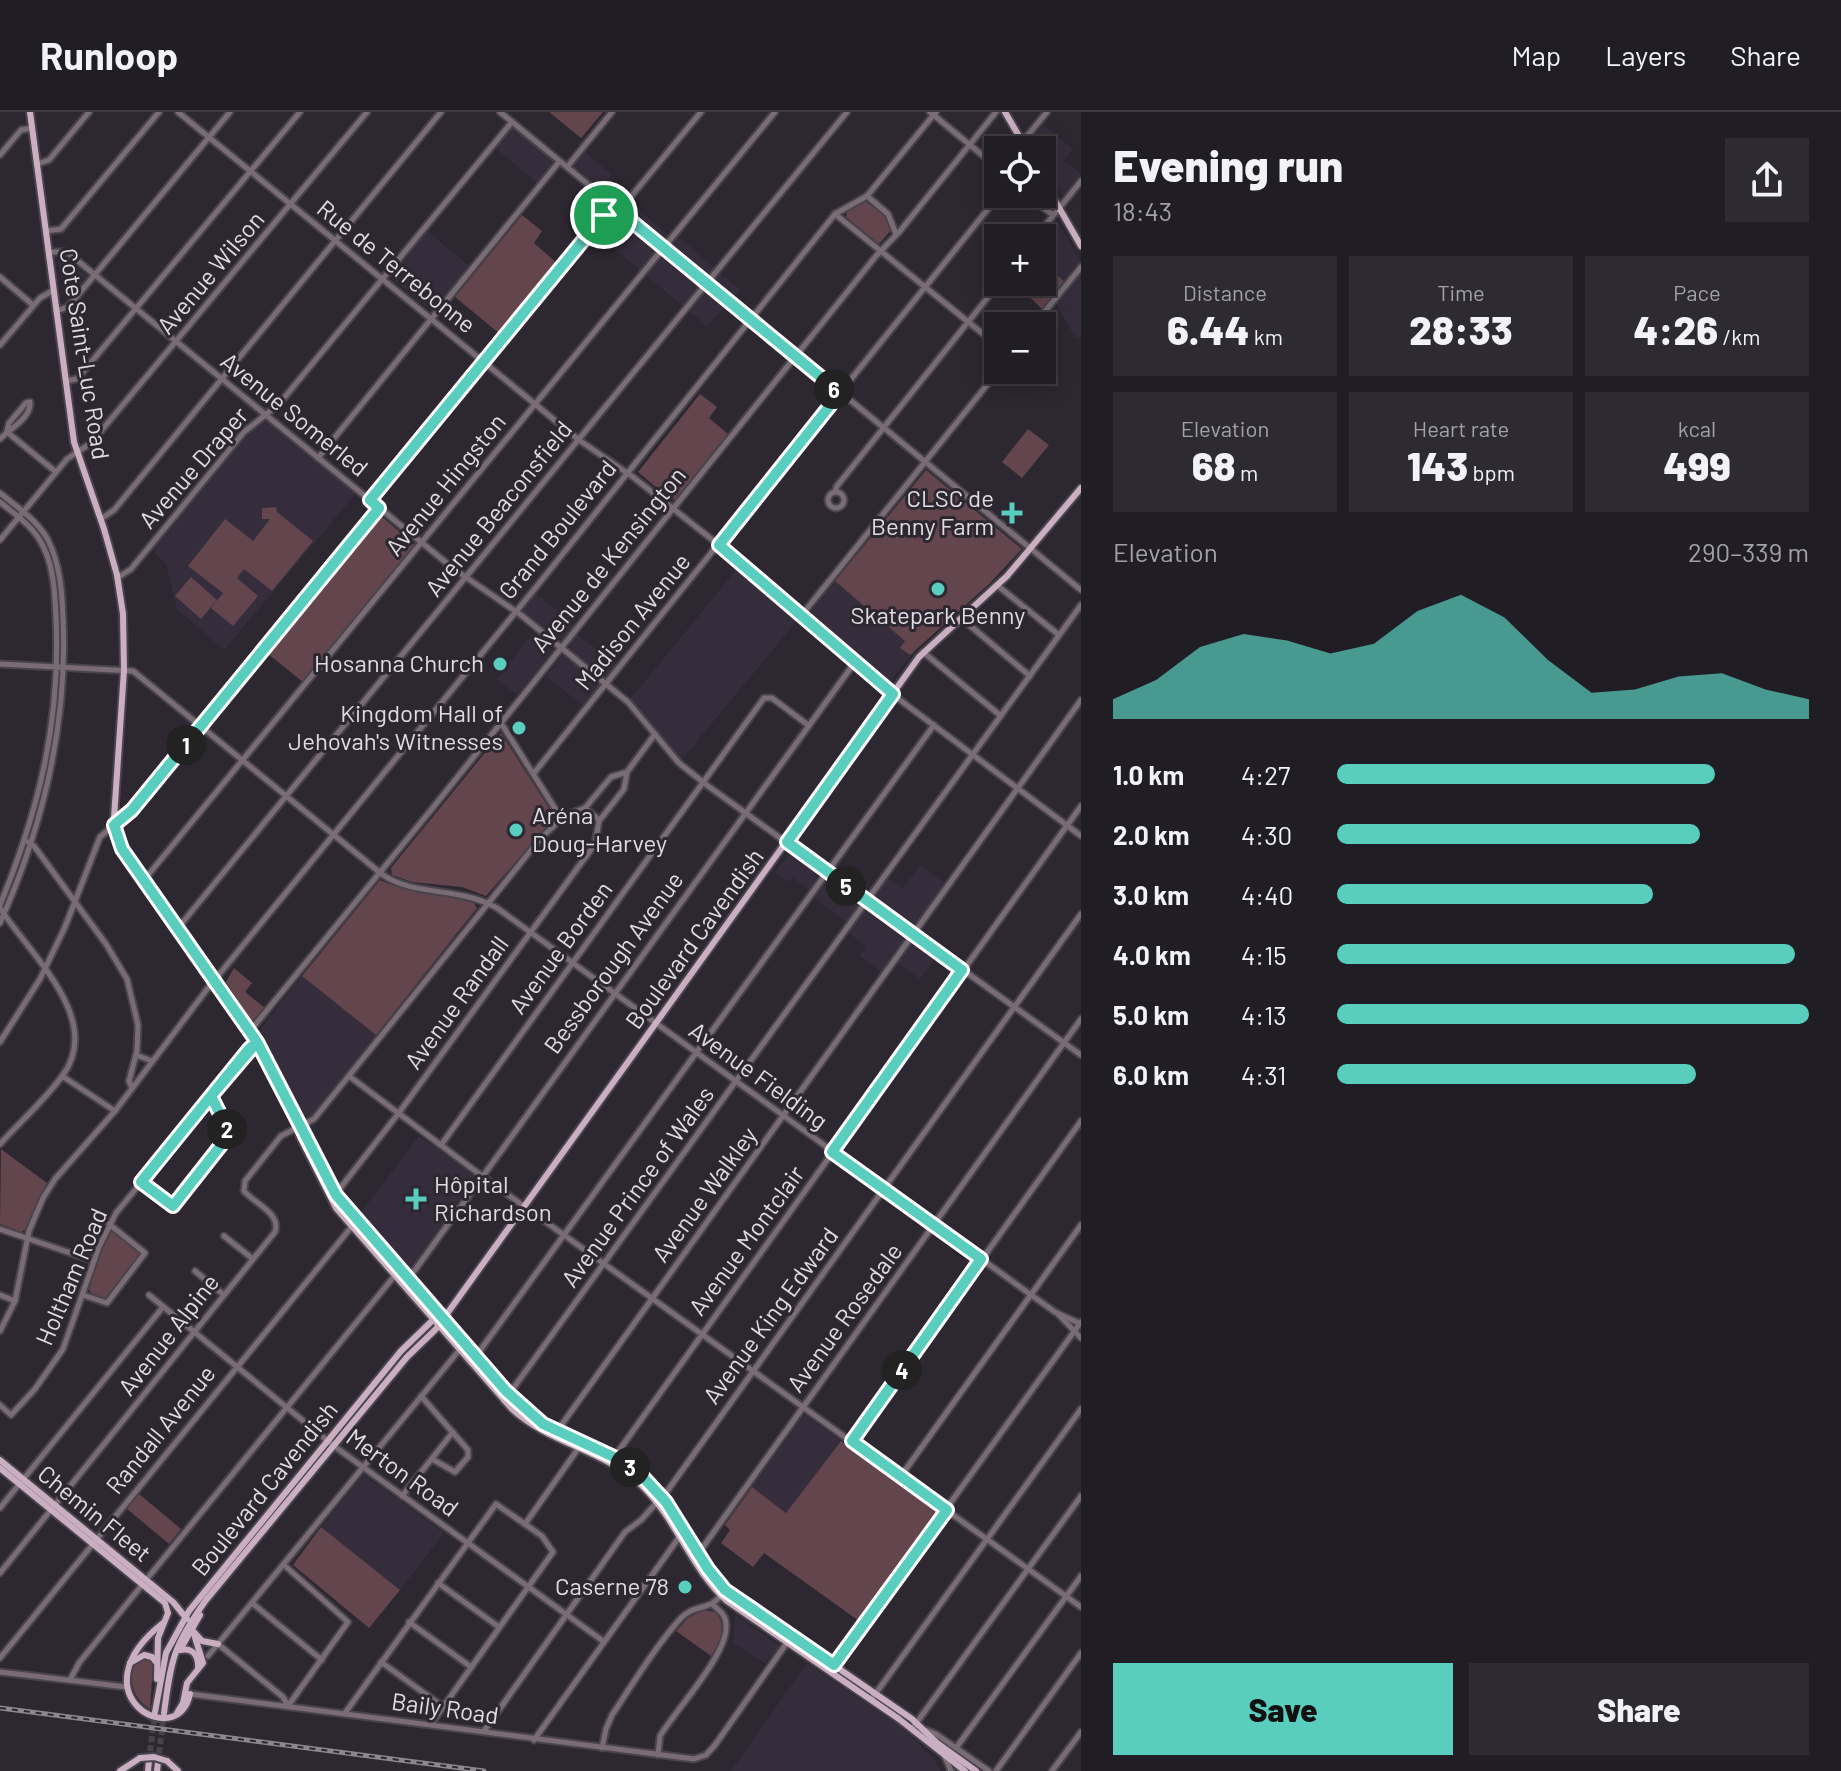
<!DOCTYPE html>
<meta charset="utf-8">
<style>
body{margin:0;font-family:Barlow,sans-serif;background:#2d2a31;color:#f1f3f6;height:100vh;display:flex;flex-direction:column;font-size:30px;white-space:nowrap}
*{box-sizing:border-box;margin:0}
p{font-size:26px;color:#a2a2a6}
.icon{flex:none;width:44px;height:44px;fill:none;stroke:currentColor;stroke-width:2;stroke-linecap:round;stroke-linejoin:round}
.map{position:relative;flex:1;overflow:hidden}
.side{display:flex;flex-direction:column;background:#211d24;width:760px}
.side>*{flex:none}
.tools{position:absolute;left:984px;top:24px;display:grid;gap:16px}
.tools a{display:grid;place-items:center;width:72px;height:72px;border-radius:0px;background:#211d24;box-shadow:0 4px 20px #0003,0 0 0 2px #3e3b41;font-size:40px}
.pin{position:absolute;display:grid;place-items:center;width:68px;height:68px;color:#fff;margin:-34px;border:4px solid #fff;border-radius:50%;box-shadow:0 2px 8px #0007}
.km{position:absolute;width:40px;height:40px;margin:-20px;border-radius:50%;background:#222;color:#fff;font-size:22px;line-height:40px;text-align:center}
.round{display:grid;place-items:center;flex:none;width:84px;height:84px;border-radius:0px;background:#2d2a31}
.overview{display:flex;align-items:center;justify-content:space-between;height:136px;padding:0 32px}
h1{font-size:44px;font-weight:800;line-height:60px}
.stats{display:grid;grid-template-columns:repeat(3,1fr);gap:12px;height:136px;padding:8px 32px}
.stats div{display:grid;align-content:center;border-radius:0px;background:#2d2a31;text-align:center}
.stats b{font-size:40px;font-weight:800}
.stats small{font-size:22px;font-weight:400}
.stats p{font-size:22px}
.chart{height:224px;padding:16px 32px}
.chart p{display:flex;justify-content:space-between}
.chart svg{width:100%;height:144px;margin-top:8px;fill:#59cebe;opacity:.7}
.action{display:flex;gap:16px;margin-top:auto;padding:16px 32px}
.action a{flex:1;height:92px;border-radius:0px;background:#59cebe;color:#111;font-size:32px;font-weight:800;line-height:92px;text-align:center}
.action a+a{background:#2d2a31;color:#f1f3f6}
ul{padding:0 32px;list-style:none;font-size:26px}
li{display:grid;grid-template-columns:128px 96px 1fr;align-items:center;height:60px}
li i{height:20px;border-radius:10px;background:#59cebe}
header{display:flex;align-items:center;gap:48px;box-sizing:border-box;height:112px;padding:0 40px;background:#211d24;border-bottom:2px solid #3e3b41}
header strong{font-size:38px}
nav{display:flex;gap:44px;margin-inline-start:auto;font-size:28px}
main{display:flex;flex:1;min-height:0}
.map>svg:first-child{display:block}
</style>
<header>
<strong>Runloop</strong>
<nav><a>Map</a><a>Layers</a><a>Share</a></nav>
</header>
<main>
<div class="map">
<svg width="1081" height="1659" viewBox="0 0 1081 1659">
<rect width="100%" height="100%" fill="#2c2730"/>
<g fill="#362d3c">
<path d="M 512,10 L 559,50 L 541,74 L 492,33 Z"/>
<path d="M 1043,13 L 1073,37 L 1064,48 L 1081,62 L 1063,84 L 1042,52 L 1042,38 L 1034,38 L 1030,30 Z"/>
<path d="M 581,37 L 612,63 L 608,68 L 629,86 L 628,88 L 670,125 L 674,121 L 740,178 L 707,214 L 592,118 L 611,93 L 600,76 L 578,58 L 567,55 Z"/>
<path d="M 1057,108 L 1080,149 L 1064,169 L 1042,151 L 1041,126 Z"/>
<path d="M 427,119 L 469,154 L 432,199 L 389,165 Z"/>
<path d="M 61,144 L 87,164 L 66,190 L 58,149 Z"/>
<path d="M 1081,161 L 1081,225 L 1075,225 L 1056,192 Z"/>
<path d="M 265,302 L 358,379 L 224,538 L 177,497 L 166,452 L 148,435 L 254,311 Z"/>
<path d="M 741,452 L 801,504 L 679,651 L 628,590 Z"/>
<path d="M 835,469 L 916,538 L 889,570 L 810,501 Z"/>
<path d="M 534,480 L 579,516 L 575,521 L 621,556 L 588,598 L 546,564 L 571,533 L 518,501 Z"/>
<path d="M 532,522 L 552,539 L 517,583 L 497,567 Z"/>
<path d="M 789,741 L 818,762 L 809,778 L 793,766 L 789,770 L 775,760 Z"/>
<path d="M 920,753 L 945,771 L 907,824 L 936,845 L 920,867 L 892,847 L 882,861 L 859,844 L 866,834 L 846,819 L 850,813 L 814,786 L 826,769 L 867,792 L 887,765 L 903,777 Z"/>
<path d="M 302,864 L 376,923 L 312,1003 L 306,1005 L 301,1002 L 259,919 Z"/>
<path d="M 419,1024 L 474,1063 L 475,1066 L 405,1164 L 356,1107 Z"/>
<path d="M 804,1302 L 841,1329 L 786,1401 L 752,1375 Z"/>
<path d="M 364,1363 L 444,1421 L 400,1478 L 321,1415 Z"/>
<path d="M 735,1503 L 781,1534 L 765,1551 L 733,1531 Z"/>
<path d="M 807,1551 L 902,1616 L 935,1648 L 941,1659 L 731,1659 Z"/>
</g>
<g fill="#63454d">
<path d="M 549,0 L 603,0 L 581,26 Z"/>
<path d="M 865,89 L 887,105 L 892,117 L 879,132 L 846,105 L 847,99 Z"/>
<path d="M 522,103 L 542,119 L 534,131 L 558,152 L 500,222 L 455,185 Z"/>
<path d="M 1042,151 L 1064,169 L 1042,197 L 1014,170 L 1042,170 Z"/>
<path d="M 700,282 L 717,295 L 709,306 L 728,322 L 677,387 L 671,388 L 638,360 Z"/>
<path d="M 1028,317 L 1049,333 L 1022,366 L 1002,350 Z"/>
<path d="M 926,358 L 1022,437 L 989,472 L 910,543 L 900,536 L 905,529 L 835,469 Z"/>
<path d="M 276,395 L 277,400 L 313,429 L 272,479 L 244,457 L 237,466 L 258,484 L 233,514 L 211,496 L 223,481 L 188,454 L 225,407 L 253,429 L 270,407 L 262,407 L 262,396 Z"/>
<path d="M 378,404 L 381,404 L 415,433 L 303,570 L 267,541 Z"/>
<path d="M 191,465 L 217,488 L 201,507 L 175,484 Z"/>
<path d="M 501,621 L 554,704 L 553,707 L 486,784 L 462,775 L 412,770 L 392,763 L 391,756 Z"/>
<path d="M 380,768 C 410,782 445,782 474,791 L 477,796 L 376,923 L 302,864 Z"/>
<path d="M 234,856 L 252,871 L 245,880 L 265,896 L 255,909 L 250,908 L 226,870 Z"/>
<path d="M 1,1037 L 47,1071 L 26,1116 L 22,1120 L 0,1112 Z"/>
<path d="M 109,1112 L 145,1141 L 107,1191 L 93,1183 L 89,1178 Z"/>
<path d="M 841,1329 L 938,1400 L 859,1509 L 764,1441 L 753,1455 L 721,1431 L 730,1418 L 725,1413 L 752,1375 L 786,1401 Z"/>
<path d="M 138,1381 L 181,1417 L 169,1432 L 126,1396 Z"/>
<path d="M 321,1415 L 400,1478 L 369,1516 L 293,1453 Z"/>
<path d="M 703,1498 L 715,1500 C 728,1514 720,1530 711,1544 L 676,1519 L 688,1506 Z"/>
<path d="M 147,1544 L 153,1553 L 150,1597 C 131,1586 126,1563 139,1545 Z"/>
</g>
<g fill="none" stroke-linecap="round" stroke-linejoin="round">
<g stroke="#47424b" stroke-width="6" stroke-dasharray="6 3" stroke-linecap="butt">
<path d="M 149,1648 L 155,1600"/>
<path d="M 158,1650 L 164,1602"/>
</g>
<g stroke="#49444c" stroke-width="9">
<g id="minor">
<path d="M 178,0 L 579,328 L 633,365 L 719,433 L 900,588 L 1081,724"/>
<path d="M 500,0 L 1081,478"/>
<path d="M 930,0 L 998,56"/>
<path d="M 1021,28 L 1028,23 L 1047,0"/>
<path d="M 0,43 L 21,18 L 32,16"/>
<path d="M 37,52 L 49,48 L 89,0"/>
<path d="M 567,55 L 612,0"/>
<path d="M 1026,82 L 1053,103"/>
<path d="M 867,84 L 888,102 L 896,122"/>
<path d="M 619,99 L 701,0"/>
<path d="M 835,102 L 998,234"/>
<path d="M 46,119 L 61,117 L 159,0"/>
<path d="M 1035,126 L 1081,69"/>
<path d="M 49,140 L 67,140 L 454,457 L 521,503 L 628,590 L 679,651 L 708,674 L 1081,943"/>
<path d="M 0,165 L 33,193"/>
<path d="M 56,199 L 68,195 L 230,0"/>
<path d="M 1033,214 L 1081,155"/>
<path d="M 0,233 L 40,186 L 54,178"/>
<path d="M 66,269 L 76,267 L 82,261 L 300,0"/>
<path d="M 7,320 L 56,360"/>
<path d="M 0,327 C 10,316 31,307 30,290 L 26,291 L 9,311 L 7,319"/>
<path d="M 318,346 L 559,50"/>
<circle cx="836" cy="388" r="8"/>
<path d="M 835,380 L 837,374 L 1000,170"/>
<path d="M 0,381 C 17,395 37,408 48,428 C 60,452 62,480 63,506 C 68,613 43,714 0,811"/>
<path d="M 370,388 L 612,93"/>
<path d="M 0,390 C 16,403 34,415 43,434 C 54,455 55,483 56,506 C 61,609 39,698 0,793"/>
<path d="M 101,407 L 114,398 L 441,0"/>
<path d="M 0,428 L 67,347 L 91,331 L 367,0"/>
<path d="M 117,466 L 131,457 L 244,320 L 279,292 L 512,10"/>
<path d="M 998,474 L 1059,523"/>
<path d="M 801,504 L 999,258"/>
<path d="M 961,506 L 1030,564"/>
<path d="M 923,540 L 1001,604"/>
<path d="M 0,552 L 133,559 L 383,763 C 416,785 458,774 497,796 L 1027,1180 L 1055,1200 L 1081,1212"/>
<path d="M 501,611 L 561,706"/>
<path d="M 534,661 L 1000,82"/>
<path d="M 585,696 L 599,708"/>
<path d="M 28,730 L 34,734 L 106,832 L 127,867 L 138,913 L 137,939 L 129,969 L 132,976"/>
<path d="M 144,768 L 775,0"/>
<path d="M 0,796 C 29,842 104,906 63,963 C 45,988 20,1010 0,1032"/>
<path d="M 178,816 L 847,0"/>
<path d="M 250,919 L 431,698 L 876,144 L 900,119 L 996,0"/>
<path d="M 0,930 L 40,867 L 65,815 L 100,725 L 132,698 L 379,396"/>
<path d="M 136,943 L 152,949"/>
<path d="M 62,964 L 115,999"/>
<path d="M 349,964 L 482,1064 L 1081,1495"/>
<path d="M 441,1033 L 764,586 L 772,586 L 808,613"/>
<path d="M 141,1070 L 173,1094 L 227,1024 L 225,1012 L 211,984"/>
<path d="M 334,1084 L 398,1002 L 595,732 L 599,709 L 624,677 L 627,660"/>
<path d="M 0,1117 L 94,1149"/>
<path d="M 224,1124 L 253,1147"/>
<path d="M 195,1159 L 224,1183"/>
<path d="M 401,1171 L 415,1158 L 855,550"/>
<path d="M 0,1183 L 15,1189"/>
<path d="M 83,1183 L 107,1191 L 145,1141 L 109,1112"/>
<path d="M 149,1183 L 334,1334 L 603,1529"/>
<path d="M 1059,1203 L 1081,1226"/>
<path d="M 0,1219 L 15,1189 L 29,1119 L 43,1086 L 55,1067 L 115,999 L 208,876 L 541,469 L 835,102 L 867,84 L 936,0"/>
<path d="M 471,1251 L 934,613"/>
<path d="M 421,1284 L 468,1338 L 468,1345 L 455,1360 L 432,1347"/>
<path d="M 504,1289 L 1081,493"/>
<path d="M 0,1293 L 11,1303 L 35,1277 L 63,1237 L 99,1135 L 116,1101 L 257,930"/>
<path d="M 555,1322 L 1081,588"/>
<path d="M 852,1329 L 1081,1009"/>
<path d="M 610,1351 L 1081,694"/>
<path d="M 901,1364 L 1081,1113"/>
<path d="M 402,1384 L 453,1320"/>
<path d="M 0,1396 L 163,1195"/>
<path d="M 525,1412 L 580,1334"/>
<path d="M 692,1445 L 703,1435 L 1081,907"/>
<path d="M 0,1461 L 275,1120 C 281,1101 255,1092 244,1079 L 245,1069 L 281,1024 L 314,1007 L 540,727 L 564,704 L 585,696 L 611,665 L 627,660 L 655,622"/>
<path d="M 146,1468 L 396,1162"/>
<path d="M 438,1471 L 499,1515"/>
<path d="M 252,1491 L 322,1548"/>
<path d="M 409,1510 L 471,1555"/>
<path d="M 218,1532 L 283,1585 L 288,1594 L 348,1510 L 284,1453"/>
<path d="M 208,1544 L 461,1236"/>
<path d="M 0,1546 L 353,1113"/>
<path d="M 381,1550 L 442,1594"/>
<path d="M 829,1559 L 1081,1210"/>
<path d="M 0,1560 L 126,1575"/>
<path d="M 70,1568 L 79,1551 L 142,1473"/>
<path d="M 190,1582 L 694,1647 L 706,1643 L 715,1633 L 791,1525"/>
<path d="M 871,1588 L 1081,1297"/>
<path d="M 345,1601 L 496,1392 L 542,1424 L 553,1440 L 431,1612"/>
<path d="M 912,1617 L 1081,1384"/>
<path d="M 926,1618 L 936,1622 L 989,1659"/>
<path d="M 484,1619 L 625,1420 L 641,1408 L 668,1378 L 1081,802"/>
<path d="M 534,1628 L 680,1424"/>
<path d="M 602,1636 L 606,1617 L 612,1603 C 632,1573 657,1532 681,1506 C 696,1491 709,1500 722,1482"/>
<path d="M 956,1636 L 1081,1464"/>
<path d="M 658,1643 L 660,1624 C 675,1599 729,1541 726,1513 C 726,1503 720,1499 713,1493"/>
<path d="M 945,1645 L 951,1659"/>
<path d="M 996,1659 L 1081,1541"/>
<path d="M 1052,1659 L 1081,1620"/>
</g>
</g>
<g stroke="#49444c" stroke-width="10">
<g id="major">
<path d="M 30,0 L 74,330 L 104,417 L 117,463 L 123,502 L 124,558 L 114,706 L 115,720 L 120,733 L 250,919 L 333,1078 L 345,1095 L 518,1293 L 554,1318 L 618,1347 L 653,1375 L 672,1399 L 710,1460 L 725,1478 L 912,1607 L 937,1631 L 976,1659"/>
<path d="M 1005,0 L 1027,38"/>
<path d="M 1042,66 L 1081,134"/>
<path d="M 296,1011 L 300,1025 L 336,1096 L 512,1297 C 549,1331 602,1338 639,1371 C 676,1405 690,1456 727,1489 L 899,1607 L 965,1659"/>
<path d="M 0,1348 L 173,1490 L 187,1507"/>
<path d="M 0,1356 L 165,1491 L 168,1501 L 158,1526 L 157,1567"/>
<path d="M 163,1511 C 73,1582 178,1641 190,1582"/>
<path d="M 193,1519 L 202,1529 L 218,1532"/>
<path d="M 180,1538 L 200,1503"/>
<path d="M 180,1538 C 194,1535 199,1545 198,1557"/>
<path d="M 130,1551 L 144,1543 L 152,1545 L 157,1551"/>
<path d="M 155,1600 L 166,1541 L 189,1499 L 401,1239 L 434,1207"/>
<path d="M 164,1601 C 171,1546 174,1533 206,1488 L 407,1245 L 436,1217 L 919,545 L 1007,464 L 1081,376"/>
<path d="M 177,1601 L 183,1591 L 187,1571 L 203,1551 L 193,1519"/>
<path d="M 167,1649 L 178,1659"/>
<path d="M 120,1659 L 140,1646"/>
<path d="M 148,1659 L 149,1649"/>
<path d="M 157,1659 L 158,1650"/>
</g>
</g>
<use href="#minor" stroke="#796c75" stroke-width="5"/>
<use href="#major" stroke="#caaec2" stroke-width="6"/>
<g stroke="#8c878f" stroke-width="5">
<path id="rail" d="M 0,1596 L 484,1659"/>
</g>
<use href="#rail" stroke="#2c2730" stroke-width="2" stroke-dasharray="6" stroke-linecap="butt"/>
<g stroke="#49444c" stroke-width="10" stroke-linecap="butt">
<path id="major-bridge" d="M 140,1646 L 154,1645 L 167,1649"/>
</g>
<use href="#major-bridge" stroke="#caaec2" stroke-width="6"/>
</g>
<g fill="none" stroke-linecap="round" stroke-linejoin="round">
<g stroke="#fff" stroke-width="16">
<path id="route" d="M 604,103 L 370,388 L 379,396 L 376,400 L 132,698 L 114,713 L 122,737 L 257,930 L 249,937 L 141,1070 L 173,1094 L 225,1028 L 227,1016 L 211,984 L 257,930 L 336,1083 L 506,1279 L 543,1312 L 618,1347 L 642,1364 L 666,1390 L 708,1457 L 725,1478 L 834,1553 L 947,1398 L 852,1329 L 981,1147 L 832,1040 L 962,858 L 787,730 L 893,582 L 719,433 L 840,281 L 619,99 L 612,93 L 604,103"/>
</g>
<use href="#route" stroke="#59cebe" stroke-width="10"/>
</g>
<g fill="#59cebe" stroke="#2c2730" stroke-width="3">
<path d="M1008 389h8v8h8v8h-8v8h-8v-8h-8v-8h8z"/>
<circle cx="938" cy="477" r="8"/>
<circle cx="500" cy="552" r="8"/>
<circle cx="519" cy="616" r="8"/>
<circle cx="516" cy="718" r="8"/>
<path d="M412 1075h8v8h8v8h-8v8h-8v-8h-8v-8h8z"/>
<circle cx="685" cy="1475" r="8"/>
</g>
<g text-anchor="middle" stroke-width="6" stroke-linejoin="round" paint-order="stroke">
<g font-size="24" fill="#e0dce2" stroke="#2c2730">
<text transform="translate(396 155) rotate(39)" y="8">Rue de Terrebonne</text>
<text transform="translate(211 161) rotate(-50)" y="8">Avenue Wilson</text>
<text transform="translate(84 242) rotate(81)" y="8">Cote Saint-Luc Road</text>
<text transform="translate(294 303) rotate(39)" y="8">Avenue Somerled</text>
<text transform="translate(194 356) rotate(-49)" y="8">Avenue Draper</text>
<text transform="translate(446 373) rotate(-51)" y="8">Avenue Hingston</text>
<text transform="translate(499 397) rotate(-51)" y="8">Avenue Beaconsfield</text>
<text transform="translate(558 418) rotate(-51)" y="8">Grand Boulevard</text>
<text transform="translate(609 448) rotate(-51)" y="8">Avenue de Kensington</text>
<text transform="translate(633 510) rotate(-51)" y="8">Madison Avenue</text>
<text transform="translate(695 827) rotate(-54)" y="8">Boulevard Cavendish</text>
<text transform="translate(561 836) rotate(-54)" y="8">Avenue Borden</text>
<text transform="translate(614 851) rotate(-54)" y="8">Bessborough Avenue</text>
<text transform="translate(457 891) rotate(-54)" y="8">Avenue Randall</text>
<text transform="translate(758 964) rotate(36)" y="8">Avenue Fielding</text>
<text transform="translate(638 1075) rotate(-54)" y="8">Avenue Prince of Wales</text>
<text transform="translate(705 1083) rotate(-54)" y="8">Avenue Walkley</text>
<text transform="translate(747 1129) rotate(-54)" y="8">Avenue Montclair</text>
<text transform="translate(72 1165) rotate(-67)" y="8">Holtham Road</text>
<text transform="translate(771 1204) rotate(-54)" y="8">Avenue King Edward</text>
<text transform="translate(845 1206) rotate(-54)" y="8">Avenue Rosedale</text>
<text transform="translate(169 1223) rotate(-52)" y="8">Avenue Alpine</text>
<text transform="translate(161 1318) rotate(-51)" y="8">Randall Avenue</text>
<text transform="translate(402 1361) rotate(36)" y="8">Merton Road</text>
<text transform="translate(265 1377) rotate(-51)" y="8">Boulevard Cavendish</text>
<text transform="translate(94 1402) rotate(39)" y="8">Chemin Fleet</text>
<text transform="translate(445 1597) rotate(8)" y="8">Baily Road</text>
</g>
<g font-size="24" fill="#e0dce2" stroke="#2c2730" text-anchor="end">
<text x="994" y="395">CLSC de<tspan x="994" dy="28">Benny Farm</tspan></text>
<text x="938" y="512" text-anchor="middle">Skatepark Benny</text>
<text x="484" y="560">Hosanna Church</text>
<text x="503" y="610">Kingdom Hall of<tspan x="503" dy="28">Jehovah's Witnesses</tspan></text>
<text x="532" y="712" text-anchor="start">Aréna<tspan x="532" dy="28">Doug-Harvey</tspan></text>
<text x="434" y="1081" text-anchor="start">Hôpital<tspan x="434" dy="28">Richardson</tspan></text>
<text x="669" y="1483">Caserne 78</text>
</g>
</g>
</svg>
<div class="tools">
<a><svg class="icon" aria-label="locate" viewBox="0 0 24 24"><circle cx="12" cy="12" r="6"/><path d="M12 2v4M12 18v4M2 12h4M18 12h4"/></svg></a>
<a>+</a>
<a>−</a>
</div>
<div class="pin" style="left:604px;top:103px;background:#1e9e55"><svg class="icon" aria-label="arrive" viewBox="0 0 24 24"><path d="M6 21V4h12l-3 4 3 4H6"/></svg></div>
<b class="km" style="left:186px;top:633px">1</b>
<b class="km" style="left:227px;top:1017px">2</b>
<b class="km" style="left:630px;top:1355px">3</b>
<b class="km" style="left:902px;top:1258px">4</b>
<b class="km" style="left:846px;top:774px">5</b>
<b class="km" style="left:834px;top:277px">6</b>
</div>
<section class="side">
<div class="overview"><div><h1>Evening run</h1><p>18:43</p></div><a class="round"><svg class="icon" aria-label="share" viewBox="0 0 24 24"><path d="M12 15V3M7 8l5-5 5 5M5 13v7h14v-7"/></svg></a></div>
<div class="stats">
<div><p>Distance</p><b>6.44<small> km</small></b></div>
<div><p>Time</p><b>28:33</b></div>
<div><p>Pace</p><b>4:26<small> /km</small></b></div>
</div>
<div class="stats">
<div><p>Elevation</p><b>68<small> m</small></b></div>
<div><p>Heart rate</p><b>143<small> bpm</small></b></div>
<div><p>kcal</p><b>499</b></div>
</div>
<div class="chart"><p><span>Elevation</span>290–339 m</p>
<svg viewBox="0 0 160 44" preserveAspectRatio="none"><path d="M0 44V38L10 32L20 22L30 18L40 20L50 24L60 21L70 11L80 6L90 13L100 26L110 36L120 35L130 31L140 30L150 35L160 38V44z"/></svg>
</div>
<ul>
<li><b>1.0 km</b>4:27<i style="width:80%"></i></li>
<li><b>2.0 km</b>4:30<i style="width:77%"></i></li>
<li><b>3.0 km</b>4:40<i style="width:67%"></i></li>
<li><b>4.0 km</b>4:15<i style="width:97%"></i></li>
<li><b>5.0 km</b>4:13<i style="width:100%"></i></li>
<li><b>6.0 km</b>4:31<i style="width:76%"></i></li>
</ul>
<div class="action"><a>Save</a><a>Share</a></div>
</section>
</main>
